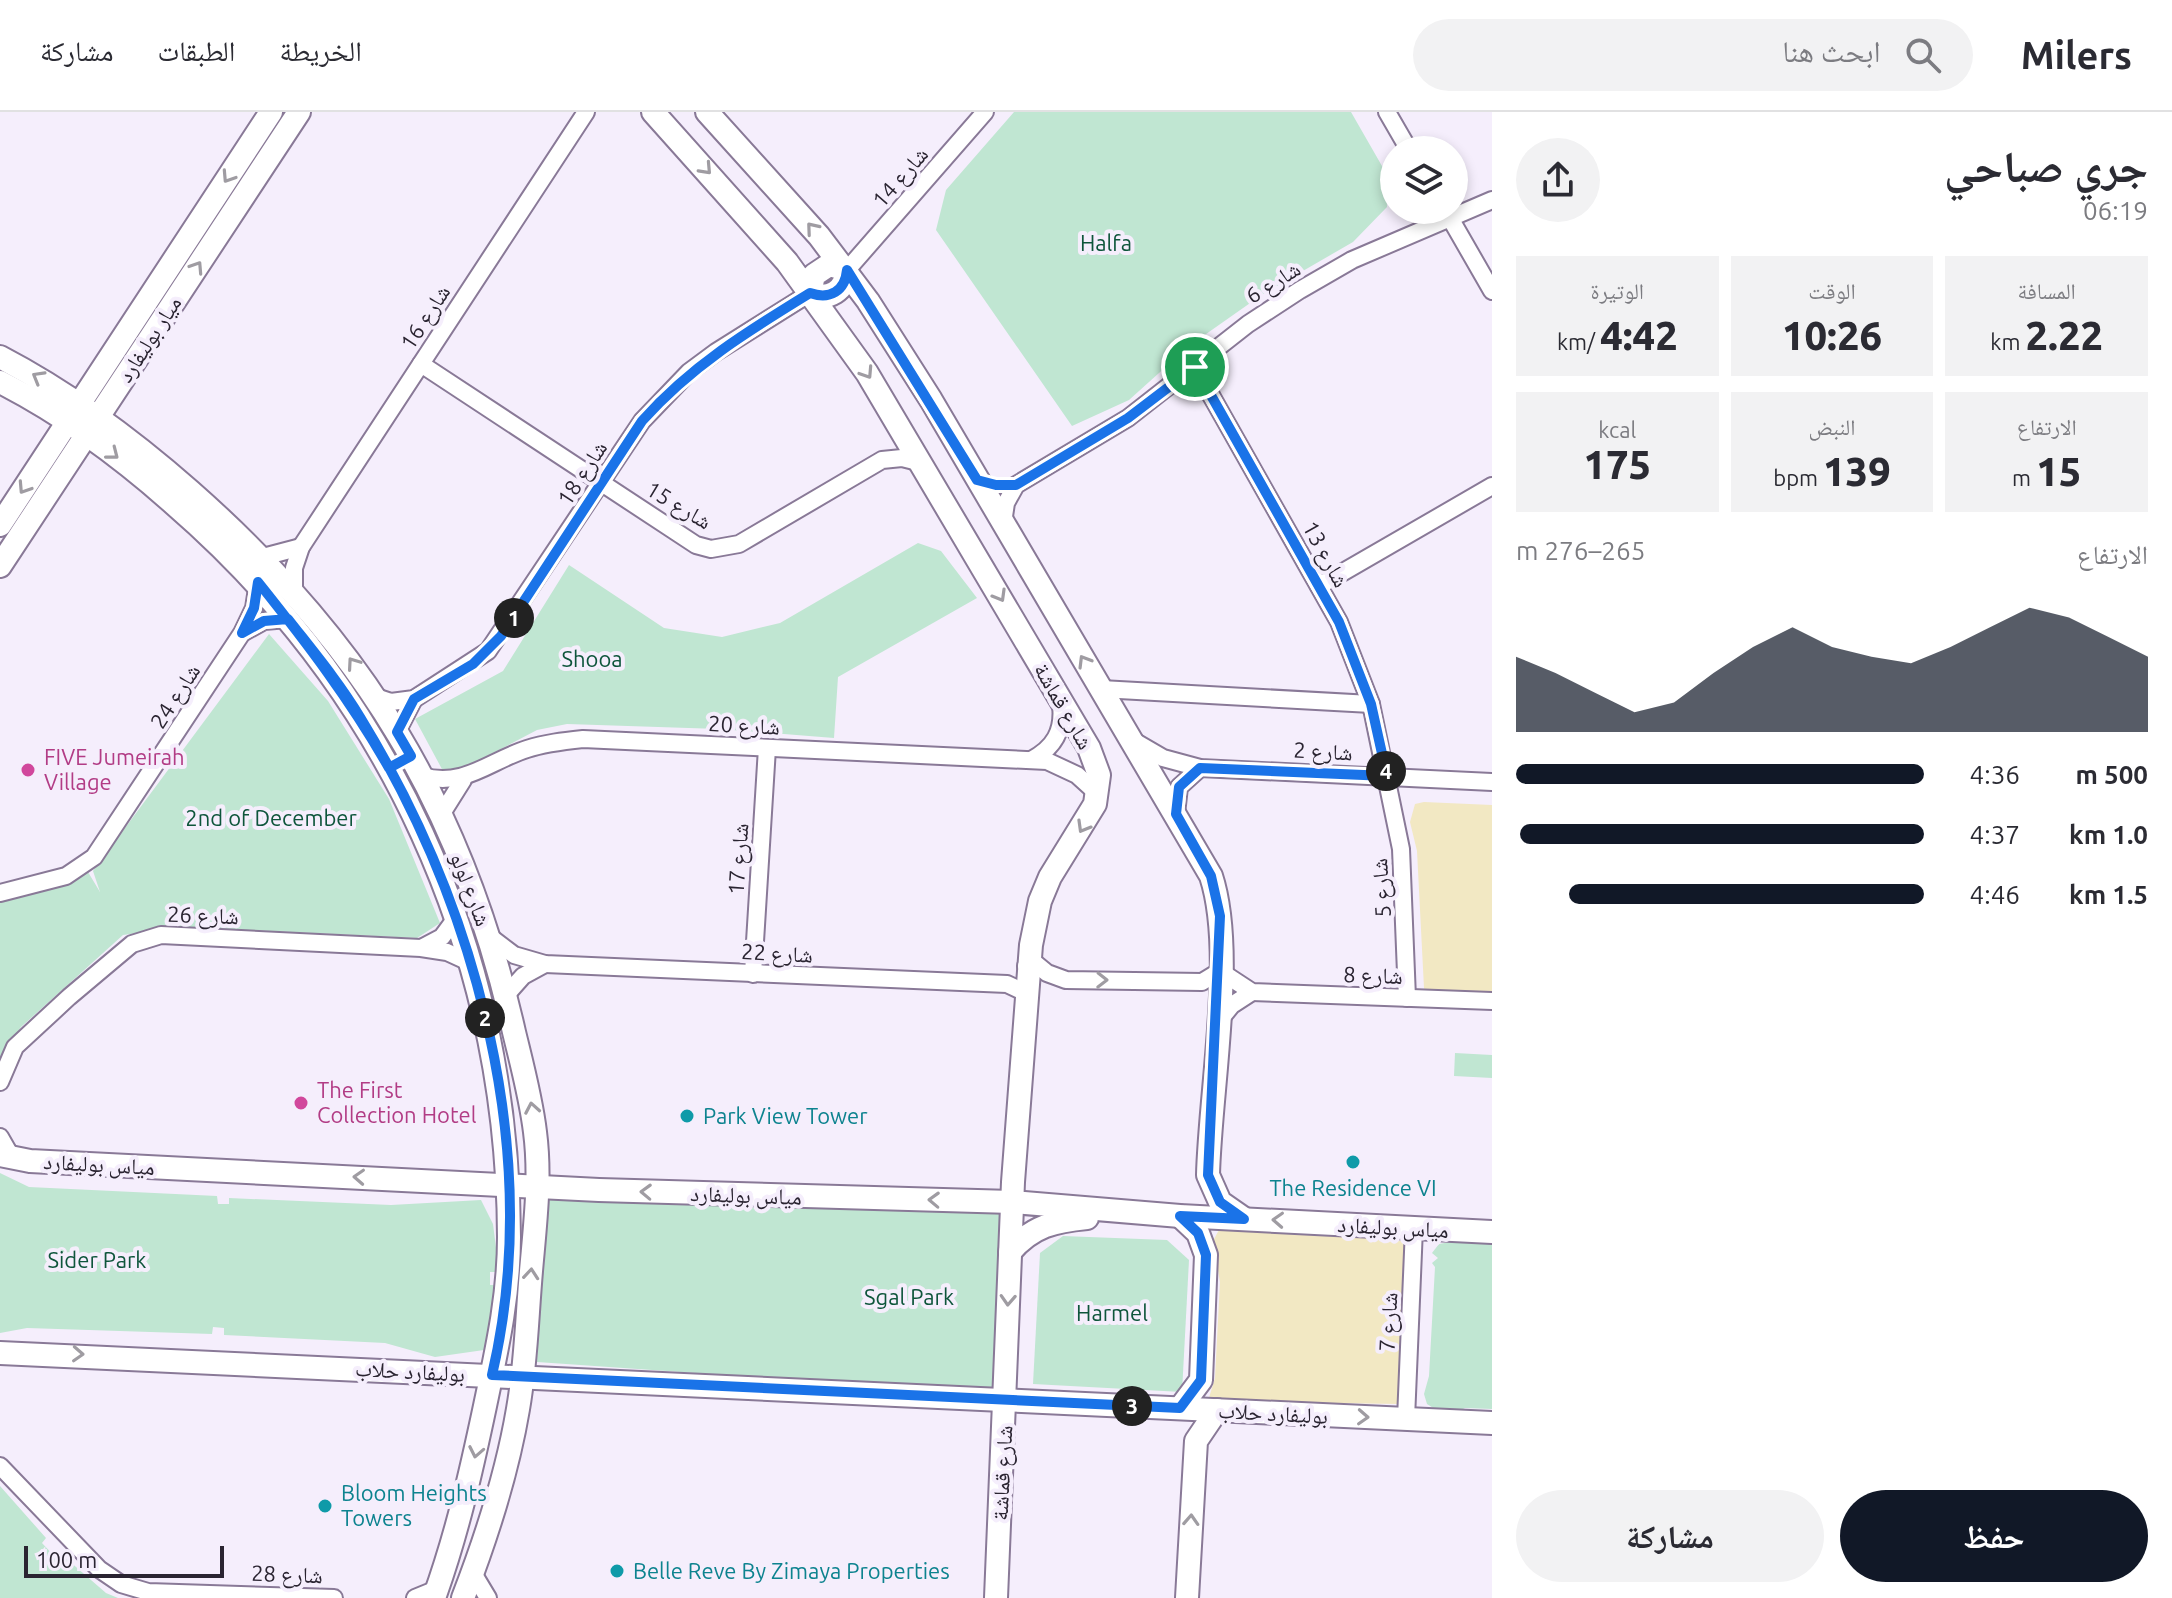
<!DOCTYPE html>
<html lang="ar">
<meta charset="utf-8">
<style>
body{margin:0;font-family:Ubuntu,"Noto Naskh Arabic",sans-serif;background:#f2f2f3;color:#2b2b33;direction:rtl;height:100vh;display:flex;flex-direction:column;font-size:30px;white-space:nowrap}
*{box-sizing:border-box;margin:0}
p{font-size:26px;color:#7c7c81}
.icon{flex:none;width:44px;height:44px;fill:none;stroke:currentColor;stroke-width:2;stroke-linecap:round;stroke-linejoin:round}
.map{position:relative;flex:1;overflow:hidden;direction:ltr}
.panel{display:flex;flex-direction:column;background:#fff;width:680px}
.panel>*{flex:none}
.buttons{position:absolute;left:1380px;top:24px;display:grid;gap:16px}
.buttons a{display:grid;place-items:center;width:88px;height:88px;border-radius:50%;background:#fff;box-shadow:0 4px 12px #0003;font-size:40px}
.scale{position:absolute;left:24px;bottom:20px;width:200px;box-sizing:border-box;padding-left:8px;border:4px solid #2a2431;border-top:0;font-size:22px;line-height:28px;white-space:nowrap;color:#2a2431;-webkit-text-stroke:6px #f5eefc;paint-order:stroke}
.pin{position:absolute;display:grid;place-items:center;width:68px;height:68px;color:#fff;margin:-34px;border:4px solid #fff;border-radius:50%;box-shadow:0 2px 8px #0007}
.km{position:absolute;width:40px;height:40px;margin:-20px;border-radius:50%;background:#222;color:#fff;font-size:22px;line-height:40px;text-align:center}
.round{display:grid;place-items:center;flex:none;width:84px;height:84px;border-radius:42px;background:#f2f2f3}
.overview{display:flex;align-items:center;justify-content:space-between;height:136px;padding:0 24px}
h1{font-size:44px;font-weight:800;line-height:60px}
.metrics{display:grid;grid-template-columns:repeat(3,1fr);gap:12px;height:136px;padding:8px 24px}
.metrics div{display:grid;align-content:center;border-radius:0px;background:#f2f2f3;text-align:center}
.metrics b{font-size:40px;font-weight:800}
.metrics small{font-size:22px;font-weight:400}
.metrics p{font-size:22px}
.chart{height:224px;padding:16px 24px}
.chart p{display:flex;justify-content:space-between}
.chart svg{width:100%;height:144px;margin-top:8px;fill:#111827;opacity:.7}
.button{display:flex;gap:16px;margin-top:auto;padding:16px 24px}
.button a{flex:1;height:92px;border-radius:48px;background:#111827;color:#fff;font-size:32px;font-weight:800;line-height:92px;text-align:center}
.button a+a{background:#f2f2f3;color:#2b2b33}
ul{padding:0 24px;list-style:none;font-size:26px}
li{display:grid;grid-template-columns:128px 96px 1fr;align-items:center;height:60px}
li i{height:20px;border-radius:10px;background:#111827}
header{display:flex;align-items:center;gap:48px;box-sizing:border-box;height:112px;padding:0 40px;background:#fff;border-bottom:2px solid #e1e1e2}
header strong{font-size:38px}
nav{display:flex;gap:44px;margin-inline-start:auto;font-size:28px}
.search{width:560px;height:72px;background:#f2f2f3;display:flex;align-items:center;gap:20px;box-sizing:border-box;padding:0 28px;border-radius:44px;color:#7c7c81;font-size:30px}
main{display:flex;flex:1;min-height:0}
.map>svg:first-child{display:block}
</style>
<header>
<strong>Milers</strong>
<div class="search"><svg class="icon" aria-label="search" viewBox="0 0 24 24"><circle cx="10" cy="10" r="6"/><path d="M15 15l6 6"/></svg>ابحث هنا</div>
<nav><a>الخريطة</a><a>الطبقات</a><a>مشاركة</a></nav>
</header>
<main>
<section class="panel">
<div class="overview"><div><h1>جري صباحي</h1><p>06:19</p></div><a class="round"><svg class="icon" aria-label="share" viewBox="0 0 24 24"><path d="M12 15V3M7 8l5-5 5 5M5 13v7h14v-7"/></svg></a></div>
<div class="metrics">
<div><p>المسافة</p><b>2.22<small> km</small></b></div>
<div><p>الوقت</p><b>10:26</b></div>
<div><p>الوتيرة</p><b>4:42<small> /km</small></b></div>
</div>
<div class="metrics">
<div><p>الارتفاع</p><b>15<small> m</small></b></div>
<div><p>النبض</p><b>139<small> bpm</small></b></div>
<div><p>kcal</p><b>175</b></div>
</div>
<div class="chart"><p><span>الارتفاع</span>265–276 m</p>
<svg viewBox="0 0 160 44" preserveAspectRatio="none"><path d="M0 44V21L10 26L20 32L30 38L40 35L50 26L60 18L70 12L80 18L90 21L100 23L110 18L120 12L130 6L140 9L150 15L160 21V44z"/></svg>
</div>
<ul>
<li><b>500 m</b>4:36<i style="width:100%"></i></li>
<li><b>1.0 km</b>4:37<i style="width:99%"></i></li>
<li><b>1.5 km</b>4:46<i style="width:87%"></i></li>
</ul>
<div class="button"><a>حفظ</a><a>مشاركة</a></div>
</section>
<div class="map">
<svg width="1492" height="1486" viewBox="0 0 1492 1486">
<rect width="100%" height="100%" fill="#f5eefc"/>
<g fill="#c0e6d2">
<path d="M 1014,0 L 1351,0 L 1386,61 L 1387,95 L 1353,130 L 1263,182 L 1189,234 L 1129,288 L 1072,314 L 936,118 L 946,78 Z"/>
<path d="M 918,431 L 941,439 L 977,486 L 838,565 L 834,626 L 719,617 L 567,612 L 537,618 L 455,661 L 443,659 L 415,607 L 503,559 L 569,453 L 664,516 L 722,525 L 780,511 Z"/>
<path d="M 269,522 L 328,589 L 389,687 L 440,811 L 417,826 L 183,815 L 123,823 L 21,915 L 0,947 L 0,791 L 88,760 L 100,780 L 93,759 Z"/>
<path d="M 1455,941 L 1492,943 L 1492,966 L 1454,964 Z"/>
<path d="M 0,1061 L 29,1075 L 217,1084 L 218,1092 L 229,1092 L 229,1086 L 391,1093 L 481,1088 L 493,1112 L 499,1160 L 490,1160 L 490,1173 L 500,1173 L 487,1233 L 484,1238 L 435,1245 L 385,1231 L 224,1223 L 224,1216 L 213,1215 L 212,1222 L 27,1216 L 0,1221 Z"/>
<path d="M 546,1083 L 1005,1098 L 999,1282 L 537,1250 Z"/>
<path d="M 1063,1124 L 1167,1128 L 1189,1148 L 1182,1280 L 1033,1272 L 1040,1141 Z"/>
<path d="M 1450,1130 L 1492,1132 L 1492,1297 L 1465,1296 L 1457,1300 L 1435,1297 L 1427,1292 L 1424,1282 L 1429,1264 L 1435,1155 L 1432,1151 L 1438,1146 L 1432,1141 L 1439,1132 Z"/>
<path d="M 0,1374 L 46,1426 L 42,1431 L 56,1446 L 61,1442 L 106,1481 L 118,1486 L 0,1486 Z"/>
</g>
<g fill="#f2e8c3">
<path d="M 1424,690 L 1492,693 L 1492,896 L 1428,886 L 1424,876 L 1417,739 L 1410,710 L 1415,692 Z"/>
<path d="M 1220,1116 L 1395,1127 L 1406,1131 L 1399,1292 L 1208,1289 L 1215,1266 L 1220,1170 L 1213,1129 Z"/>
</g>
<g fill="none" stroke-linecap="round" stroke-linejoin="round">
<g stroke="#897997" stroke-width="20">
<g id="street">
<path d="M 1387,0 L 1409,38"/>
<path d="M 1446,99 L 1492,179"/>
<path d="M 847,158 L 985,0"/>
<path d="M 421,252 L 696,433 L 711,437 L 739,432 L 882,348 L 902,346 L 922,351"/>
<path d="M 1195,255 L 1339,510 L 1371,592 L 1401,737 L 1407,886"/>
<path d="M 1003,411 L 1006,391 L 1016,373 L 1128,306 L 1248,212 L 1300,178 L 1352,148 L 1492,88"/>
<path d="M 263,445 L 301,435"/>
<path d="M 1319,474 L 1492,374"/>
<path d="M 294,478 L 294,456 L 301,435 L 586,0"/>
<path d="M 244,520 L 264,509 L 288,507"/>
<path d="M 1101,577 L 1371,592"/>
<path d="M 376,585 L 391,590 L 414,587 L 488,539 L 642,309 L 689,260 L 716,240 L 810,181"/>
<path d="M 397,620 L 414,587"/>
<path d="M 1132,628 L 1163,646 L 1200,656 L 1492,670"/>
<path d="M 1031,648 C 1054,636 1064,619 1061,593"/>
<path d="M 422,664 C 464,676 489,649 527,637 C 545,631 564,629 583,627 L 1047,649 L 1077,663 L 1098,682"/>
<path d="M 1176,702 L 1179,675 L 1200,656"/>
<path d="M 441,703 L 463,668"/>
<path d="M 0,781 L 66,764 L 94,745 L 242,521 L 254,496 L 258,470"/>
<path d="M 489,824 L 514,843 L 545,852 L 1007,872 L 1026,881"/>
<path d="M 423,835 L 442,825 L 456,806"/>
<path d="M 1026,854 L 1030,847 L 1047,861 L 1066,868 L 1202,870 L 1220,859 L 1252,880 L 1492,889"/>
<path d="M 753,862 L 767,636"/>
<path d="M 507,882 L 523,864 L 545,852"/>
<path d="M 1218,910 L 1232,893 L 1252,880"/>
<path d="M 0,970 L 15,935 L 69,885 L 132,832 L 161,823 L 421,836 L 447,840 L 471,851"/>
<path d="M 0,1025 L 12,1046"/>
<path d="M 1406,1307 L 1414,1116"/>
<path d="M 0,1354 L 99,1457 L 121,1472 L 148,1480 L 334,1486"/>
<path d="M 473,1461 L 488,1486"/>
<path d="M 415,1486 L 437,1477"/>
</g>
</g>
<g stroke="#897997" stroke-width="26">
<g id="secondary">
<path d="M 653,0 L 787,150 L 867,261 L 1089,636 L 1099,663 L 1095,692 L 1050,765 L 1040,789 L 1031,833 L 1013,1070 L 996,1486"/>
<path d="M 707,0 L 819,124 L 868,189 L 931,288 L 1211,764 C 1236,840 1210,978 1208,1063 L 1220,1090 L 1243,1106"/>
<path d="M 829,153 L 847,158 C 845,179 829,189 810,181 L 814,163 Z"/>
<path d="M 0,245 C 69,281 132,328 190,379 C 364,532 463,695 514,920 C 522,953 531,986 535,1020 C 541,1066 535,1113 531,1159 C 527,1205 526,1252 518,1297 C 507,1362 487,1424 463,1486"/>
<path d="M 0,270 C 63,302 121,345 174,392 C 390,579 508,840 509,1125 C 509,1184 497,1237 485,1294 C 471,1360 457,1422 434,1486"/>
<path d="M 0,413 L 271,0"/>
<path d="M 0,454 L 299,0"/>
<path d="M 0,1043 L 30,1049 L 599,1078 L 1012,1090 L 1180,1104 L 1492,1120"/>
<path d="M 1010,1140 C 1032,1114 1055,1109 1087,1106"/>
<path d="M 0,1241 L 1492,1311"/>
<path d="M 1180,1296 L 1201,1268 L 1206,1143 L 1198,1121 L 1180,1104"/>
<path d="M 1187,1486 L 1196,1329 L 1217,1298"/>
</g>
</g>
<use href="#street" stroke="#fff" stroke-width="16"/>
<use href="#secondary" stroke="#fff" stroke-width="22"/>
</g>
<defs><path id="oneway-chevron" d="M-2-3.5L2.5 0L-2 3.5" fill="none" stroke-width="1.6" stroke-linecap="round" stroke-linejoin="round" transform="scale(2)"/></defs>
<g stroke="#9f9ca2">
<use href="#oneway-chevron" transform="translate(706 57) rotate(47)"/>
<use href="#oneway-chevron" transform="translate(228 65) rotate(123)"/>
<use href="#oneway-chevron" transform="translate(812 116) rotate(-130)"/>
<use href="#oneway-chevron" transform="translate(197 155) rotate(-57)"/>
<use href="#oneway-chevron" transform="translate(867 261) rotate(57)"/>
<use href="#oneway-chevron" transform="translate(38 265) rotate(-150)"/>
<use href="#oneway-chevron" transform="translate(113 342) rotate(38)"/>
<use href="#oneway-chevron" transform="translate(24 376) rotate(123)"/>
<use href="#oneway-chevron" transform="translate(1000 484) rotate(60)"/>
<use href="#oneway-chevron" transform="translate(1084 549) rotate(-121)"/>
<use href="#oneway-chevron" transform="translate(353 551) rotate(-125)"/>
<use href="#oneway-chevron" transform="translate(1083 715) rotate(120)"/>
<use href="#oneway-chevron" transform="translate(1102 868) rotate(1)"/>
<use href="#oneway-chevron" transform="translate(532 996) rotate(-100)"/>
<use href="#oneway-chevron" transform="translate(359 1065) rotate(-177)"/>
<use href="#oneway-chevron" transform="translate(646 1080) rotate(-178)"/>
<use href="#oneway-chevron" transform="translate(934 1088) rotate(-178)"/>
<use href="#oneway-chevron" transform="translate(1278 1108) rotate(-177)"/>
<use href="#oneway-chevron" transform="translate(531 1162) rotate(-85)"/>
<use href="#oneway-chevron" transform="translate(1008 1188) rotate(93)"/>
<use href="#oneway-chevron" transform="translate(78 1242) rotate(3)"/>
<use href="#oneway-chevron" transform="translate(1363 1305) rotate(3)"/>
<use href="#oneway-chevron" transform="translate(476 1340) rotate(101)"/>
<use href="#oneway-chevron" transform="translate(1191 1408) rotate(-87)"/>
</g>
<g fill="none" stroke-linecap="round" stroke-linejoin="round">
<g stroke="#fff" stroke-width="16">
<path id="route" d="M 1195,255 L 1128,306 L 1016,373 L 996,373 L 977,368 L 847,158 C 845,179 830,188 810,181 C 748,219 691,254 642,309 L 501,524 L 473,552 L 414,587 L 397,620 L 411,644 L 389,656 C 351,589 306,530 258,470 L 254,496 L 242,521 L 264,509 L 288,507 C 313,539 339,570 360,605 C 477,796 544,1041 492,1263 L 1180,1296 L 1201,1268 L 1206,1143 L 1198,1121 L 1180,1104 L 1244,1107 L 1220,1090 L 1208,1063 L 1220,804 L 1211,764 L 1176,702 L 1179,675 L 1200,656 L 1387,664 L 1371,592 L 1339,510 L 1195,255"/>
</g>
<use href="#route" stroke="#1a73e8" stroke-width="10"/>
</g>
<g fill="#d1479c" stroke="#f5eefc" stroke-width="3">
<circle cx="28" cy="658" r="8"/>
<circle cx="301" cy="991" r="8"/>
</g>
<g fill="#0f9aa8" stroke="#f5eefc" stroke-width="3">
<circle cx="687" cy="1004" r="8"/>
<circle cx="1353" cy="1050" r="8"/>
<circle cx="325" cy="1394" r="8"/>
<circle cx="617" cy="1459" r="8"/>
</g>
<g text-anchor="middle" stroke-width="8" stroke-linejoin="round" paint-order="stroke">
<g font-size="22" fill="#2a2431" stroke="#f5eefc">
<text transform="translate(900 65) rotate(-49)" y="8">شارع 14</text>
<text transform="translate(1273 170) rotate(-32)" y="8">شارع 6</text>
<text transform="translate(425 205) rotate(-57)" y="8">شارع 16</text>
<text transform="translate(149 227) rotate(-57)" y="8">ميار بوليفارد</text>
<text transform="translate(582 361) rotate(-57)" y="8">شارع 18</text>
<text transform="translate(679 393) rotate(31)" y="8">شارع 15</text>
<text transform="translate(1326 442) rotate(61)" y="8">شارع 13</text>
<text transform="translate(175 584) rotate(-57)" y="8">شارع 24</text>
<text transform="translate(1064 594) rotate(60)" y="8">شارع قماشة</text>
<text transform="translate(744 613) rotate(3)" y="8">شارع 20</text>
<text transform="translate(1323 639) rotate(3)" y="8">شارع 2</text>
<text transform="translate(738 747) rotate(-86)" y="8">شارع 17</text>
<text transform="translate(1381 776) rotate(-94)" y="8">شارع 5</text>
<text transform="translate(471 777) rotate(69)" y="8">شارع لولو</text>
<text transform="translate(203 803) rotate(2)" y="8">شارع 26</text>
<text transform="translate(777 841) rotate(3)" y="8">شارع 22</text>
<text transform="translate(1373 863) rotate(2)" y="8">شارع 8</text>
<text transform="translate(99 1052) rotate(3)" y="8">مياس بوليفارد</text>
<text transform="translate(746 1083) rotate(2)" y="8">مياس بوليفارد</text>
<text transform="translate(1393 1115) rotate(3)" y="8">مياس بوليفارد</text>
<text transform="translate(1388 1210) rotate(-87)" y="8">شارع 7</text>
<text transform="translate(410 1259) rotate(3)" y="8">بوليفارد حلاب</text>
<text transform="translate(1273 1301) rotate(3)" y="8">بوليفارد حلاب</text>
<text transform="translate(1002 1361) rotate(-87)" y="8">شارع قماشة</text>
<text transform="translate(287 1462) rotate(2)" y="8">شارع 28</text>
</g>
<g font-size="22" fill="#0e553b" stroke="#f5eefc">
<text x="1106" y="139">Halfa</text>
<text x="592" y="555">Shooa</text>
<text x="271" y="714">2nd of December</text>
<text x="97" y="1156">Sider Park</text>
<text x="909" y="1193">Sgal Park</text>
<text x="1112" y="1209">Harmel</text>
</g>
<g font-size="22" fill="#b23c85" stroke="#f5eefc" text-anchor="start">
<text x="44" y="653">FIVE Jumeirah<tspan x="44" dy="25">Village</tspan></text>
<text x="317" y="986">The First<tspan x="317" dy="25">Collection Hotel</tspan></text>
</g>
<g font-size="22" fill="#0d838f" stroke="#f5eefc" text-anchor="start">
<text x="703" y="1012">Park View Tower</text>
<text x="1353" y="1084" text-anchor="middle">The Residence VI</text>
<text x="341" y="1389">Bloom Heights<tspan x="341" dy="25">Towers</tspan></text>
<text x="633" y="1467">Belle Reve By Zimaya Properties</text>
</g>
</g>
</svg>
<div class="buttons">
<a><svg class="icon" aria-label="layers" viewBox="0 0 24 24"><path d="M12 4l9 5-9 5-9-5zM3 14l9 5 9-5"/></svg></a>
</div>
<div class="scale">100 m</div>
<div class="pin" style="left:1195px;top:255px;background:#1e9e55"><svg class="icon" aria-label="arrive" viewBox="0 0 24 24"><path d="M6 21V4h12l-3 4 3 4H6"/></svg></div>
<b class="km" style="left:514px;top:506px">1</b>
<b class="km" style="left:485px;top:906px">2</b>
<b class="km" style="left:1132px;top:1294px">3</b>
<b class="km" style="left:1386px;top:659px">4</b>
</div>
</main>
